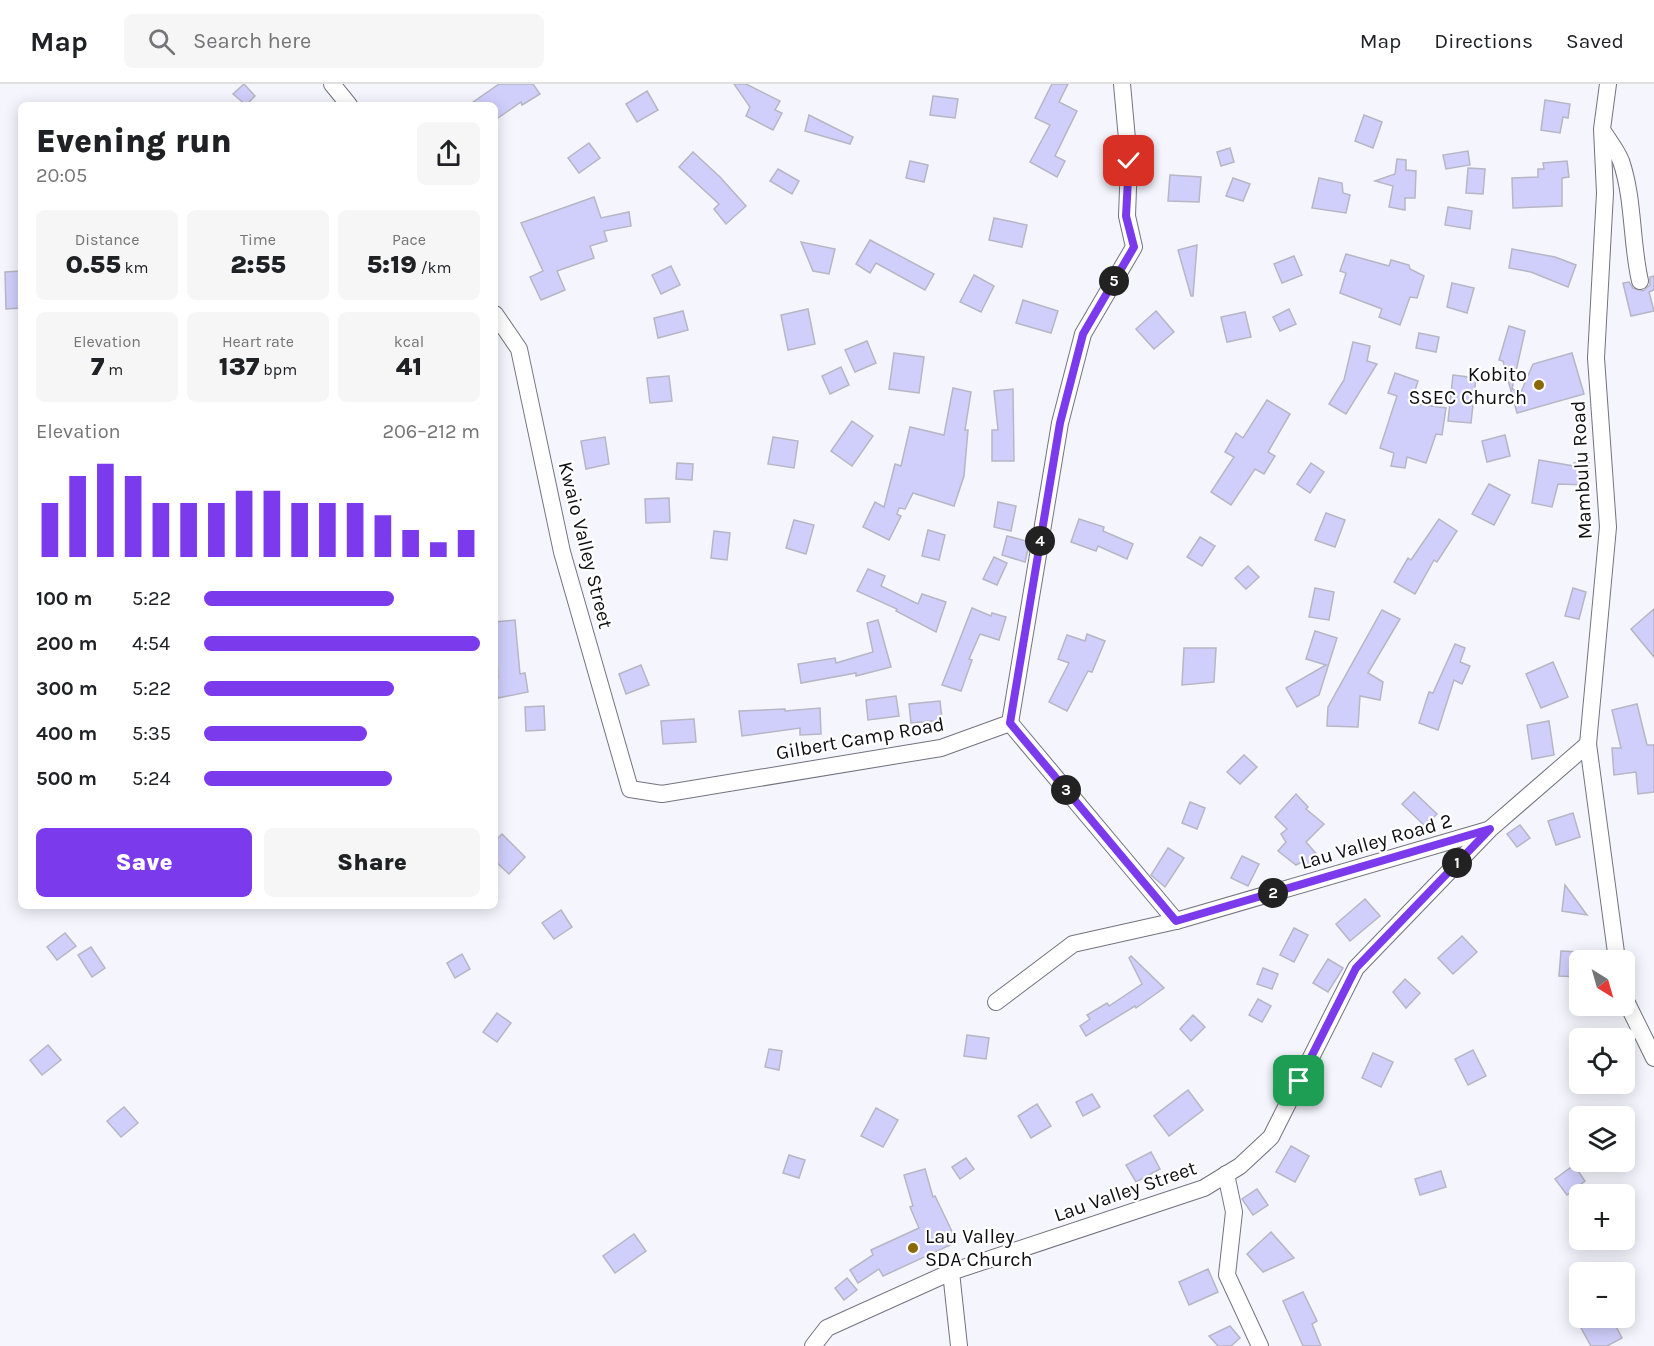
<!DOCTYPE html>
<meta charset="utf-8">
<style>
body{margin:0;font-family:Karla,sans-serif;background:#f6f6f6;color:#202124;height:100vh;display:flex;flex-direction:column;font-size:22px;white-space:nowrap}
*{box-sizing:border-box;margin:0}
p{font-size:20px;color:#757577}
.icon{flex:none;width:33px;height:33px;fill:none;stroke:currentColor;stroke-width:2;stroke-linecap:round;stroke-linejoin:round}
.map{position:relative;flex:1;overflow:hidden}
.sheet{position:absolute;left:18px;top:18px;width:480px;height:807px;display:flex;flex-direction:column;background:#fff;border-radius:9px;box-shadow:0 3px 15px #0003}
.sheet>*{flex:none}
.needle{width:39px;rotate:143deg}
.tools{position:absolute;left:1569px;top:866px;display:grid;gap:12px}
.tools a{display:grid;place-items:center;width:66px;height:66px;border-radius:9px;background:#fff;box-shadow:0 3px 15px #0003;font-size:30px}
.pin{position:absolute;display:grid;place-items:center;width:51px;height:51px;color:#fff;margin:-26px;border-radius:12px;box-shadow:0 3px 9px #0006}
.km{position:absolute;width:30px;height:30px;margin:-15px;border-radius:50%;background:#222;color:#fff;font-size:16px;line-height:30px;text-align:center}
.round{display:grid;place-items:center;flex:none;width:63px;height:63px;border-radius:9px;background:#f6f6f6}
.headline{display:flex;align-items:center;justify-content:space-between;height:102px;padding:0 18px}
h1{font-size:33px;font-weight:800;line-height:45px}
.stats{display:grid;grid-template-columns:repeat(3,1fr);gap:9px;height:102px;padding:6px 18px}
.stats div{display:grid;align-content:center;border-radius:9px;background:#f6f6f6;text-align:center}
.stats b{font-size:26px;font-weight:800}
.stats small{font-size:16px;font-weight:400}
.stats p{font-size:16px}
.chart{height:168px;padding:12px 18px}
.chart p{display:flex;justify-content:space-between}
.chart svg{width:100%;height:108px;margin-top:6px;stroke:#7c3aed;stroke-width:6}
.button{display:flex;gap:12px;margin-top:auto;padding:12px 18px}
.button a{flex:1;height:69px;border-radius:9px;background:#7c3aed;color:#fff;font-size:24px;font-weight:800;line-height:69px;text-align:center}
.button a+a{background:#f6f6f6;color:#202124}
ul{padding:0 18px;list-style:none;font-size:20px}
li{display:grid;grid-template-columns:96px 72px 1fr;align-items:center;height:45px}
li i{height:15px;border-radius:8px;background:#7c3aed}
header{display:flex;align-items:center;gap:36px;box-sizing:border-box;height:84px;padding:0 30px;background:#fff;border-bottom:2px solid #e0e0e0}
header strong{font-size:28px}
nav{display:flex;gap:33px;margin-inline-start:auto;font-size:21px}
.search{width:420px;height:54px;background:#f6f6f6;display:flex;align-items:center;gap:15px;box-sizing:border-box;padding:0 21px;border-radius:9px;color:#757577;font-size:22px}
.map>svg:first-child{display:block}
</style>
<header>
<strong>Map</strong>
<div class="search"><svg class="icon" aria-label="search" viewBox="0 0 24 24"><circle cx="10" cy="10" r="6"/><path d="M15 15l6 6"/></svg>Search here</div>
<nav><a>Map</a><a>Directions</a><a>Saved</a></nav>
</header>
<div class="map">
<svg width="1654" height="1262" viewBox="0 0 1654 1262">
<rect width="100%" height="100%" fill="#f5f5fe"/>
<g fill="#d0cffc" stroke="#b6b6c4" stroke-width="1.5">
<path d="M 244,0 L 255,12 L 246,21 L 233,10 Z"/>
<path d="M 499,0 L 533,0 L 540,10 L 522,21 L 521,18 L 498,34 L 495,29 L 495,21 L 469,21 Z"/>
<path d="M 734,0 L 746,0 L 780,17 L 775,26 L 782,29 L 773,46 L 746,32 L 750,23 Z"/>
<path d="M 1052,0 L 1068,0 L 1059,18 L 1077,27 L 1055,72 L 1065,77 L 1057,93 L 1030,78 L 1050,41 L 1035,34 Z"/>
<path d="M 647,7 L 658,26 L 637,38 L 626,20 Z"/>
<path d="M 933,12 L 958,15 L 955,34 L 930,31 Z"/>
<path d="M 1545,16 L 1570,20 L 1568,34 L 1563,33 L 1560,49 L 1541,46 Z"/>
<path d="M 809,31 L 853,53 L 850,60 L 805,47 Z"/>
<path d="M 1364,31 L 1382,38 L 1373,64 L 1355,57 Z"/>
<path d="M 589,59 L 600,74 L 579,89 L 568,74 Z"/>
<path d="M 1230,64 L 1234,78 L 1221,82 L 1217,68 Z"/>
<path d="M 1468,67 L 1470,81 L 1446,85 L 1443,71 Z"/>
<path d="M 693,68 L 720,93 L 746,122 L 726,140 L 714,125 L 719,120 L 679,83 Z"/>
<path d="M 1397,75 L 1406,76 L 1406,86 L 1416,87 L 1415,114 L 1405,114 L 1405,126 L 1389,123 L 1393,102 L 1375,97 L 1395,90 Z"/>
<path d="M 910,77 L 928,81 L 924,98 L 906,94 Z"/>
<path d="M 1567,77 L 1569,93 L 1562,94 L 1562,122 L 1513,124 L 1512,94 L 1538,93 L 1538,85 L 1544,85 L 1543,79 Z"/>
<path d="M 1468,84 L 1485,85 L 1483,110 L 1466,109 Z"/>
<path d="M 778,85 L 799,97 L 792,110 L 770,97 Z"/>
<path d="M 1170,91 L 1201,93 L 1199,118 L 1168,117 Z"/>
<path d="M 1233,94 L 1250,100 L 1243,117 L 1226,112 Z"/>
<path d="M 1319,94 L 1342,99 L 1343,109 L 1350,111 L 1346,129 L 1312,124 Z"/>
<path d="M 594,113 L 601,134 L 629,128 L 631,142 L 604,147 L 607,157 L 590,162 L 594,174 L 557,187 L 565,206 L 541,216 L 530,193 L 543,187 L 521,139 Z"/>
<path d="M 1448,123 L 1472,127 L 1470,145 L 1445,141 Z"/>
<path d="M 994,134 L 1027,141 L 1022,163 L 989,156 Z"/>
<path d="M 870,156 L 934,190 L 925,206 L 876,179 L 870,189 L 856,180 Z"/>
<path d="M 801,158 L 835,165 L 829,190 L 813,187 Z"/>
<path d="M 1197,161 L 1193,212 L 1191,212 L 1178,166 Z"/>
<path d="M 1512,165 L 1555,173 L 1576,181 L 1568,203 L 1531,188 L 1509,184 Z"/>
<path d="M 1346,170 L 1389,182 L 1391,176 L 1409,181 L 1410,185 L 1424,192 L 1417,214 L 1410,213 L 1400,241 L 1379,233 L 1382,225 L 1340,209 L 1346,189 L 1340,187 Z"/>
<path d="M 1294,172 L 1302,191 L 1282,199 L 1274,180 Z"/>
<path d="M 671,182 L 680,201 L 661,210 L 652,191 Z"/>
<path d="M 21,187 L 21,224 L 6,225 L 5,188 Z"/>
<path d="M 974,191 L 994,202 L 981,228 L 960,218 Z"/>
<path d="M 1654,192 L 1654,206 L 1649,208 L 1654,227 L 1631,232 L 1623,199 L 1629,198 L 1633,204 L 1643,207 L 1650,201 L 1650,193 Z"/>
<path d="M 1452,199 L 1474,204 L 1467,229 L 1447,223 Z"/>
<path d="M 1023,216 L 1058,227 L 1051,249 L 1016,239 Z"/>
<path d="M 808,225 L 815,260 L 788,266 L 781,231 Z"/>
<path d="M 1289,225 L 1296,240 L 1280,247 L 1273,233 Z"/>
<path d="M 683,227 L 688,246 L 658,254 L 654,234 Z"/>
<path d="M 1156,227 L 1174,248 L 1154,265 L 1136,245 Z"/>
<path d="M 1245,228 L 1251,253 L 1227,258 L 1221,233 Z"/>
<path d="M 1509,242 L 1525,247 L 1512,305 L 1521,308 L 1533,280 L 1572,269 L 1584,310 L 1517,329 L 1503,277 L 1499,276 Z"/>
<path d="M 1419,249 L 1439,253 L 1436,268 L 1416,264 Z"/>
<path d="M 867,257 L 876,279 L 855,288 L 845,266 Z"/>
<path d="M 1353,258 L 1370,262 L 1367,277 L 1377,280 L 1346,330 L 1329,320 L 1344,296 Z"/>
<path d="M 894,269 L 924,273 L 919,309 L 889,305 Z"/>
<path d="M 841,283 L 849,301 L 830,310 L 822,292 Z"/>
<path d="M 1395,289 L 1418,297 L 1411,319 L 1446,324 L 1442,351 L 1436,350 L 1426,379 L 1407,373 L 1405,384 L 1391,382 L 1394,369 L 1380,364 L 1397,312 L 1388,309 Z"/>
<path d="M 1453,291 L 1476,294 L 1471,339 L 1448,337 Z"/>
<path d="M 669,292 L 672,317 L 650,319 L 647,294 Z"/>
<path d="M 953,304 L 971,308 L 965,346 L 968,346 L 964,392 L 954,422 L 913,409 L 905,425 L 899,424 L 897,430 L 901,432 L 889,456 L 863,443 L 875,418 L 884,423 L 895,380 L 901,382 L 910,343 L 944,351 Z"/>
<path d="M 1013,305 L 1014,377 L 992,377 L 992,346 L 998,346 L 994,307 Z"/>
<path d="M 1267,316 L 1290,330 L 1268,368 L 1275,372 L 1264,390 L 1255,385 L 1231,421 L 1211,408 L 1234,373 L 1225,368 L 1236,349 L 1243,354 Z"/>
<path d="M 852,337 L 873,352 L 852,382 L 831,367 Z"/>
<path d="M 1505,351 L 1510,372 L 1487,378 L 1482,357 Z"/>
<path d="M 605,353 L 609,380 L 586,385 L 581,357 Z"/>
<path d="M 773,353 L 798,357 L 794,384 L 768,380 Z"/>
<path d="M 1539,376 L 1574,382 L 1574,379 L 1589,379 L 1588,401 L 1558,400 L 1552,423 L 1532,419 Z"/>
<path d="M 677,379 L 693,380 L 692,396 L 676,395 Z"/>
<path d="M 1311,379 L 1324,388 L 1310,409 L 1297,400 Z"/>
<path d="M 1489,400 L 1510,411 L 1494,441 L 1472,430 Z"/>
<path d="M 669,414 L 670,438 L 646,439 L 645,415 Z"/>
<path d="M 998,418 L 1016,422 L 1011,447 L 994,443 Z"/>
<path d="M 1326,429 L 1345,436 L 1335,463 L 1315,456 Z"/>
<path d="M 1079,435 L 1104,443 L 1103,447 L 1133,460 L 1127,475 L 1098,462 L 1096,467 L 1071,458 Z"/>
<path d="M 1439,435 L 1457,447 L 1437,478 L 1434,476 L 1415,510 L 1394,498 L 1408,474 L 1411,476 Z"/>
<path d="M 794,436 L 814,441 L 806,470 L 786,464 Z"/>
<path d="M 928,446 L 945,451 L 939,476 L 922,472 Z"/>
<path d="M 714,447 L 730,449 L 727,476 L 711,474 Z"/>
<path d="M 1007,452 L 1030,458 L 1025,478 L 1002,471 Z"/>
<path d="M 1200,453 L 1215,462 L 1202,482 L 1187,473 Z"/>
<path d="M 994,473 L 1007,479 L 997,501 L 983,495 Z"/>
<path d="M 1248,482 L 1259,493 L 1246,505 L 1235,494 Z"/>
<path d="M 868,485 L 885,492 L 881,502 L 918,520 L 922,510 L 946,518 L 936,548 L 896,527 L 897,525 L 857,507 Z"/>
<path d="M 1315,504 L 1334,508 L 1329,536 L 1309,533 Z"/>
<path d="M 1573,504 L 1586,508 L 1579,535 L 1565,532 Z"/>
<path d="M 972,524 L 991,532 L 992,529 L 1006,533 L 999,556 L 980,550 L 969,575 L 972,576 L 961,607 L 942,601 Z"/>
<path d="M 1654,525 L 1654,573 L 1631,545 Z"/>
<path d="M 1382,526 L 1400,535 L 1368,589 L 1383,598 L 1380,616 L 1360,612 L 1358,643 L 1327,642 L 1328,623 Z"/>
<path d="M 515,536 L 520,590 L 525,589 L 528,608 L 498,614 L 495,599 L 495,595 L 498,594 L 495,538 Z"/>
<path d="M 878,536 L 891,583 L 856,592 L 856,589 L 801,599 L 798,580 L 835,574 L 836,579 L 873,568 L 867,539 Z"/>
<path d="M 1315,547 L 1337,554 L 1319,611 L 1297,623 L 1286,604 L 1326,581 L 1306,575 Z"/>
<path d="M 1087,550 L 1105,557 L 1092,588 L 1088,587 L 1067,627 L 1049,618 L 1069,579 L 1058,575 L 1067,551 L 1085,557 Z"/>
<path d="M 1455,560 L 1465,564 L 1460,578 L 1470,582 L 1462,600 L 1454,596 L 1438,646 L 1419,639 L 1429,608 L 1433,609 Z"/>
<path d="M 1184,564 L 1216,564 L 1214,598 L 1182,601 Z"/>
<path d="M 1553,578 L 1568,613 L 1541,624 L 1526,590 Z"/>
<path d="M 641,581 L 649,601 L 626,610 L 619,590 Z"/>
<path d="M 896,612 L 899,632 L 868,636 L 866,616 Z"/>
<path d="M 940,617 L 942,636 L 911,639 L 909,620 Z"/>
<path d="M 1637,620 L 1647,661 L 1654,661 L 1654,708 L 1638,710 L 1636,688 L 1614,691 L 1612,664 L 1621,664 L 1612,626 Z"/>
<path d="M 544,622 L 545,646 L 526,647 L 525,623 Z"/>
<path d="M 820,624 L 821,650 L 800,651 L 800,644 L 742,652 L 739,627 L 785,625 L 785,627 Z"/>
<path d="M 694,635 L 696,658 L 663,660 L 661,637 Z"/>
<path d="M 1549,637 L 1554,671 L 1532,675 L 1527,641 Z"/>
<path d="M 1244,671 L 1257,683 L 1240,700 L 1227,688 Z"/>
<path d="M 1414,708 L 1437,730 L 1425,742 L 1402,720 Z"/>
<path d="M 1296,710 L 1308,723 L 1306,725 L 1324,740 L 1306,758 L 1319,773 L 1308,784 L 1302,778 L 1296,781 L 1278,767 L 1286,758 L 1281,750 L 1287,745 L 1275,733 Z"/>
<path d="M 1190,718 L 1205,724 L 1197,745 L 1182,739 Z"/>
<path d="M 1573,729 L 1580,753 L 1556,761 L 1548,737 Z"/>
<path d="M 1520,741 L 1530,754 L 1517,763 L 1507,750 Z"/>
<path d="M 502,750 L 525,773 L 509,790 L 495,777 L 495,757 Z"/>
<path d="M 1168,764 L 1184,774 L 1165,803 L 1151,791 Z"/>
<path d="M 1242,772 L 1259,780 L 1248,802 L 1231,794 Z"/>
<path d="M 1565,801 L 1587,831 L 1562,827 Z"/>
<path d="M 1365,815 L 1380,832 L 1350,857 L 1336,840 Z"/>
<path d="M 561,826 L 572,843 L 554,855 L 542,839 Z"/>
<path d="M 1294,844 L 1308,851 L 1294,878 L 1280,871 Z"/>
<path d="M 65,849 L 76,862 L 57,876 L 47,863 Z"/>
<path d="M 1462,852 L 1477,868 L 1453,890 L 1438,874 Z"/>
<path d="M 91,863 L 105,884 L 92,893 L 78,871 Z"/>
<path d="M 1561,867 L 1579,868 L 1578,893 L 1559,892 Z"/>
<path d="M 462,870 L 470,885 L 455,894 L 447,879 Z"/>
<path d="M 1131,872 L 1164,904 L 1136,924 L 1135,922 L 1086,952 L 1080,942 L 1090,935 L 1087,931 L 1107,919 L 1109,922 L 1142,900 L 1129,874 Z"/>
<path d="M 1328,875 L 1343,884 L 1328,908 L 1313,899 Z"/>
<path d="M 1263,884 L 1278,890 L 1272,905 L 1257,900 Z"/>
<path d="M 1405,895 L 1420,909 L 1406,924 L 1393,908 Z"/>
<path d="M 1258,915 L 1271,922 L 1262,938 L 1249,931 Z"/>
<path d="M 497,929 L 511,939 L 497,958 L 483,948 Z"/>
<path d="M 1193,931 L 1205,943 L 1191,957 L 1180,945 Z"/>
<path d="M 967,951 L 989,954 L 986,975 L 964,972 Z"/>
<path d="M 48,961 L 61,976 L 42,991 L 30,976 Z"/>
<path d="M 769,965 L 782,967 L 779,986 L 765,983 Z"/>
<path d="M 1473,966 L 1486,992 L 1468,1001 L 1455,975 Z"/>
<path d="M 1373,969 L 1393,978 L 1381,1003 L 1362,994 Z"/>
<path d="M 1188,1006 L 1203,1026 L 1169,1052 L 1154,1032 Z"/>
<path d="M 1092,1010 L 1100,1023 L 1083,1032 L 1076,1018 Z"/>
<path d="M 1037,1020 L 1051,1042 L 1031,1054 L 1018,1032 Z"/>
<path d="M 124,1023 L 138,1039 L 121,1053 L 107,1037 Z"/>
<path d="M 876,1024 L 898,1036 L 883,1063 L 861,1052 Z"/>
<path d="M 1291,1062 L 1309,1072 L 1295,1098 L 1276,1088 Z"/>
<path d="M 1151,1068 L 1160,1085 L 1136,1098 L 1126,1081 Z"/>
<path d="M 789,1071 L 805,1076 L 799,1094 L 783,1089 Z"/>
<path d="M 966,1074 L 974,1085 L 960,1095 L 952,1083 Z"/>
<path d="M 1574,1081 L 1585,1097 L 1567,1111 L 1555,1095 Z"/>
<path d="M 925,1085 L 933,1113 L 935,1112 L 957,1158 L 883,1192 L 879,1185 L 858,1199 L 850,1186 L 873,1171 L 871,1166 L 919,1144 L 910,1123 L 913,1122 L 904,1091 Z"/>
<path d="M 1441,1087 L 1446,1103 L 1420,1111 L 1415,1095 Z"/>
<path d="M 1257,1105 L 1268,1121 L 1253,1131 L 1242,1115 Z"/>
<path d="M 1271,1148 L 1294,1174 L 1263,1188 L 1247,1170 Z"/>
<path d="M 634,1150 L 646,1167 L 615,1189 L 603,1172 Z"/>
<path d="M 1208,1185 L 1218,1208 L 1189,1221 L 1179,1198 Z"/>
<path d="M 847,1194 L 857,1206 L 844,1216 L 835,1204 Z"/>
<path d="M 1303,1208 L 1317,1237 L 1312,1240 L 1321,1262 L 1303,1262 L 1283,1217 Z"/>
<path d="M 1575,1233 L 1611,1233 L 1622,1254 L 1607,1262 L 1591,1262 Z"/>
<path d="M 1230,1242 L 1240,1254 L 1231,1262 L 1218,1262 L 1209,1252 Z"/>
</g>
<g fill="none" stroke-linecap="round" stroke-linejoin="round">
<g stroke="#737380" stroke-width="18">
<g id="minor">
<path d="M 332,0 L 349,21"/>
<path d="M 1608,0 L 1602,45 L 1605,109 L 1596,274 L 1608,443 L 1588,660 L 1617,876"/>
<path d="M 1604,49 C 1610,58 1617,67 1621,77 C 1634,115 1631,158 1640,197"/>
<path d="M 495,230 L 519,265 L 562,468 L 630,705 L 662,710 L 941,664 L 1010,639 L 1060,339 L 1083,250 L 1134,163 L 1127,132 L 1129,77 L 1122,0"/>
<path d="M 1010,639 L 1176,837"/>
<path d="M 1624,913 L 1654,974"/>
<path d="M 996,918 L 1073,860 L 1176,837 L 1488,746"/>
<path d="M 1226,1090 L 1234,1128 L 1227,1191 L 1260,1262"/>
<path d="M 951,1188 L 959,1262"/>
<path d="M 813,1262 L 827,1244 L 951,1188 L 1204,1104 L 1240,1082 L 1271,1053 L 1356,884 L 1490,745 L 1588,660"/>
</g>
</g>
<use href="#minor" stroke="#fff" stroke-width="16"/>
</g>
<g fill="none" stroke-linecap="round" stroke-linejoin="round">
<g stroke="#fff" stroke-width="12">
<path id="route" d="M 1129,77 L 1126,132 L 1134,163 L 1083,250 L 1060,339 L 1010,639 L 1176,837 L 1490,745 L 1356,884 L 1299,997"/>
</g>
<use href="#route" stroke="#7c3aed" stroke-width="8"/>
</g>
<g fill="#8b6706" stroke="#fff" stroke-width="2">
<circle cx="1539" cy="301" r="6"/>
<circle cx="913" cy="1164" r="6"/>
</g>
<g text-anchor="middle" stroke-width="4.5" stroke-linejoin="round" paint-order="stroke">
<g font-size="20" fill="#0e0e13" stroke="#fff" text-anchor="end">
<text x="1527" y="297">Kobito<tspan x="1527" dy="23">SSEC Church</tspan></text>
<text x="925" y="1159" text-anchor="start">Lau Valley<tspan x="925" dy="23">SDA Church</tspan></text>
</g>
<g font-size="20" fill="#0e0e13" stroke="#fff">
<text transform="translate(1581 386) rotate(-93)" y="7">Mambulu Road</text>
<text transform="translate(586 461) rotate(76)" y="7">Kwaio Valley Street</text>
<text transform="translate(860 654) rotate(-10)" y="7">Gilbert Camp Road</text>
<text transform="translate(1376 757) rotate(-16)" y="7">Lau Valley Road 2</text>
<text transform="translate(1125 1107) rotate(-19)" y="7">Lau Valley Street</text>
</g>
</g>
</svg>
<div class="tools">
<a><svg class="needle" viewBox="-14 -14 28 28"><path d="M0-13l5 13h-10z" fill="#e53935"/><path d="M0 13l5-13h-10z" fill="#757577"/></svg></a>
<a><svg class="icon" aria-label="locate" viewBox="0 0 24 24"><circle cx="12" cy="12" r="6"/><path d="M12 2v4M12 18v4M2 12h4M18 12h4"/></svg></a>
<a><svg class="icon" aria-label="layers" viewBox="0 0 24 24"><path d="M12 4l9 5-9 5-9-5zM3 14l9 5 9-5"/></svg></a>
<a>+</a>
<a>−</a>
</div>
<div class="pin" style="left:1299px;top:997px;background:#1e9e55"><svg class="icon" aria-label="arrive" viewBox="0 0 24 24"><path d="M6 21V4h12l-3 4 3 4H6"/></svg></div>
<div class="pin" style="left:1129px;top:77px;background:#d93025"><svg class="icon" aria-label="check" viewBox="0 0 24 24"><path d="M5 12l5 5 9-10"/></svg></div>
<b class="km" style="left:1457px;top:779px">1</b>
<b class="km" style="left:1273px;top:809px">2</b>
<b class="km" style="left:1066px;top:706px">3</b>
<b class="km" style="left:1040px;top:457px">4</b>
<b class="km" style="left:1114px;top:197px">5</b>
<section class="sheet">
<div class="headline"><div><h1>Evening run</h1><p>20:05</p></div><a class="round"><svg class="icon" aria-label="share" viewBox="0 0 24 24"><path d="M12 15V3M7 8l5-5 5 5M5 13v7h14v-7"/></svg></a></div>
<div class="stats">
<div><p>Distance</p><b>0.55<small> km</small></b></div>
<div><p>Time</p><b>2:55</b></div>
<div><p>Pace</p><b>5:19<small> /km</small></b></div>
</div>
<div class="stats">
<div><p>Elevation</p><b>7<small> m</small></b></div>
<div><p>Heart rate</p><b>137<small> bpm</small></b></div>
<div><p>kcal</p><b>41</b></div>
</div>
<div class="chart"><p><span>Elevation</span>206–212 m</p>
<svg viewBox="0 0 160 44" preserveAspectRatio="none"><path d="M5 44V22M15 44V11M25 44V6M35 44V11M45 44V22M55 44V22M65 44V22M75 44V17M85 44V17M95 44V22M105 44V22M115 44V22M125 44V27M135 44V33M145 44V38M155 44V33"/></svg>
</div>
<ul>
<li><b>100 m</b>5:22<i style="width:69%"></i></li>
<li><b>200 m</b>4:54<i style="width:100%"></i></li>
<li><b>300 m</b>5:22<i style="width:69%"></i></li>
<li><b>400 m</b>5:35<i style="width:59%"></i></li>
<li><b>500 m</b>5:24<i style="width:68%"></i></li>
</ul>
<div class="button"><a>Save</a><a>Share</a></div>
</section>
</div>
